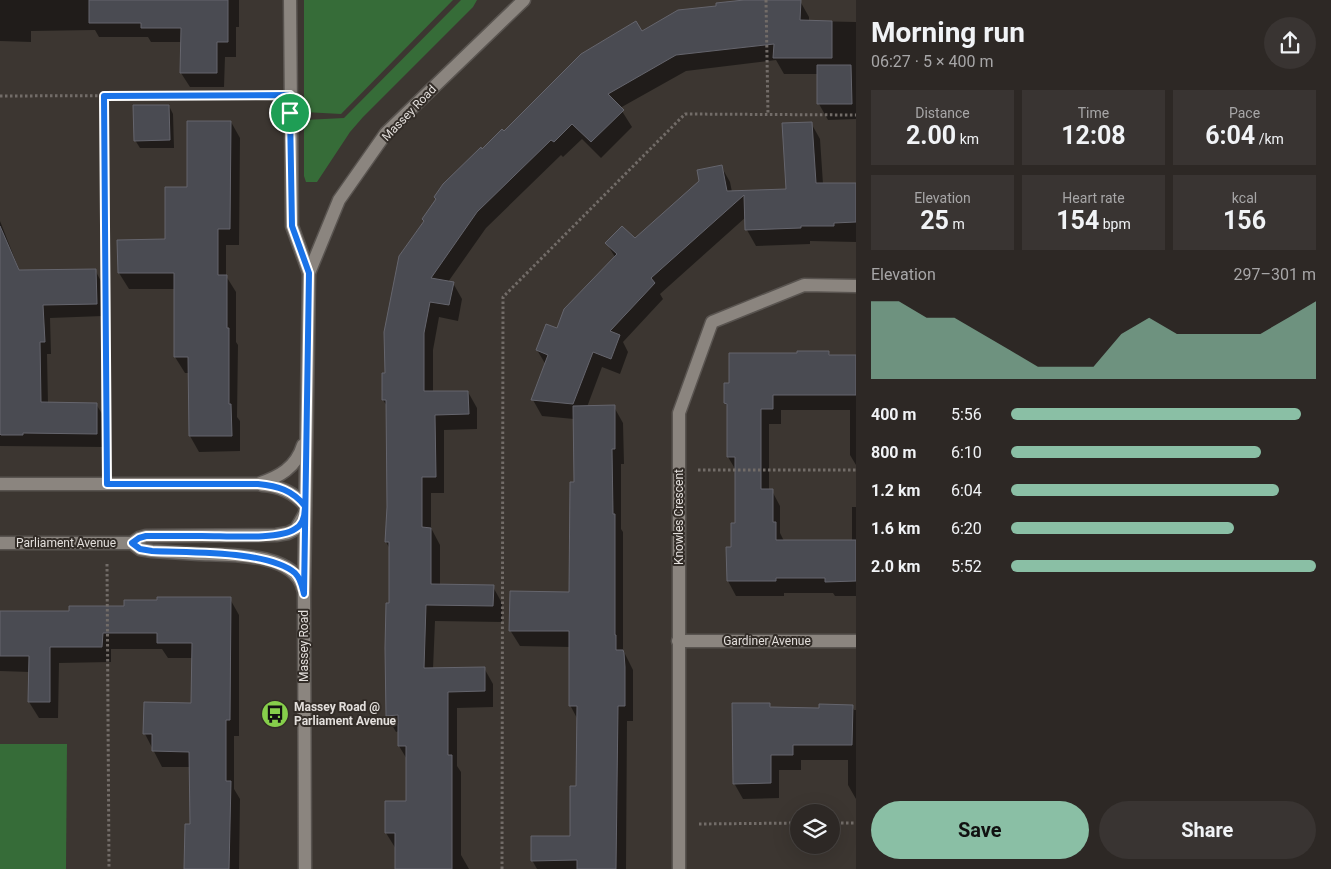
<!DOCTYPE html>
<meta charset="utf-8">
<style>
body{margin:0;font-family:Roboto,sans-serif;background:#393432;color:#f1f3f6;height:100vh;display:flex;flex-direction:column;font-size:19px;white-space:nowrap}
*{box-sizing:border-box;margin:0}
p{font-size:16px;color:#a7a6a7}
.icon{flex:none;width:28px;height:28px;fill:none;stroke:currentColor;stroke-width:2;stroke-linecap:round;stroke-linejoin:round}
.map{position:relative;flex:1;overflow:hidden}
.drawer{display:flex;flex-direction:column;background:#2d2825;width:475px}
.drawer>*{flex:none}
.buttons{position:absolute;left:790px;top:804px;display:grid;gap:10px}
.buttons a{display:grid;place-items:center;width:50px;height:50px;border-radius:50%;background:#2d2825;box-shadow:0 5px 20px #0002,0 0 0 1px #484442;font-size:25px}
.pin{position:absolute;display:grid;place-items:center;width:42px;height:42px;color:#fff;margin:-21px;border:2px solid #fff;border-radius:50%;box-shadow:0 1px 5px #0007}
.round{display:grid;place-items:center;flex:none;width:52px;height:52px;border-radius:26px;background:#393432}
.headline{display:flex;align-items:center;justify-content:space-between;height:85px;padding:0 15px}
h1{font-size:28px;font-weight:700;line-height:38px}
.stats{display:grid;grid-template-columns:repeat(3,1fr);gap:8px;height:85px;padding:5px 15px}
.stats div{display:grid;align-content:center;border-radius:0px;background:#393432;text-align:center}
.stats b{font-size:25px;font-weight:700}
.stats small{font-size:14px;font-weight:400}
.stats p{font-size:14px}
.chart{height:140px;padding:10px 15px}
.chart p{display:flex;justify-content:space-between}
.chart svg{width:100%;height:90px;margin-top:5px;fill:#8abfa5;opacity:.7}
.button{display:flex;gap:10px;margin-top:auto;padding:10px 15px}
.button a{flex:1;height:58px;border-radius:30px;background:#8abfa5;color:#111;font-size:20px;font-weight:700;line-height:58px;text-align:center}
.button a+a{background:#393432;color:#f1f3f6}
ul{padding:0 15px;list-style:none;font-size:16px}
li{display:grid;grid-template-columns:80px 60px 1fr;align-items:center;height:38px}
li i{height:12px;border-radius:6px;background:#8abfa5}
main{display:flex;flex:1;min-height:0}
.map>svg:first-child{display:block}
</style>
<main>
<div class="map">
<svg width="856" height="869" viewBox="0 0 856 869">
<rect width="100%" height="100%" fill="#3c3631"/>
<g fill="#366c38">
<path d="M 304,0 L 453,0 L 341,114 L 304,112 Z"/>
<path d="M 461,0 L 477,0 L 473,7 L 363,117 L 350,132 L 317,182 L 306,182 L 304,176 L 304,120 L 344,118 Z"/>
<path d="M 0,744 L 67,744 L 66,869 L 0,869 Z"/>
</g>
<g fill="#0007">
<path d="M 0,0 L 239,0 L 239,27 L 236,27 L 236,57 L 225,57 L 224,87 L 190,87 L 181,73 L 182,42 L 151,42 L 148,37 L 99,37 L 95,30 L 31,31 L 31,42 L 0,41 Z"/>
<path d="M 800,1 L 809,17 L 809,21 L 856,22 L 856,119 L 828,120 L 819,104 L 818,74 L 784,74 L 776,60 L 686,71 L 620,108 L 632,127 L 601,158 L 582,139 L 563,157 L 561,155 L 486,228 L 448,282 L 453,283 L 462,299 L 458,321 L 439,317 L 433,350 L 433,392 L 468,392 L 477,408 L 477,429 L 444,430 L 444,493 L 431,493 L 431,528 L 440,545 L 440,585 L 493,587 L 502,603 L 502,622 L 435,621 L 433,669 L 484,668 L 493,684 L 493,707 L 457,708 L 457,766 L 461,772 L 461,855 L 469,869 L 396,869 L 396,849 L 386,833 L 407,802 L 408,761 L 399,746 L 399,731 L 396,732 L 387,716 L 390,549 L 386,542 L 388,507 L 387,406 L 383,400 L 386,374 L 425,223 L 437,200 L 435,197 L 482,151 L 503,133 L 642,32 Z"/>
<path d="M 169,106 L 173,114 L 174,148 L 140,148 L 135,140 Z"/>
<path d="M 231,122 L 240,138 L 239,245 L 226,245 L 226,276 L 236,292 L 236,342 L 238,345 L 237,417 L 240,421 L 240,451 L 199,452 L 190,436 L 189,373 L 185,373 L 175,357 L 175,289 L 129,289 L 119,273 L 119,241 L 166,240 L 189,188 Z"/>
<path d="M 811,123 L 820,139 L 823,184 L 856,184 L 856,242 L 810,241 L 810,244 L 756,246 L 747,230 L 746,217 L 660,294 L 663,299 L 623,342 L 628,352 L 620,374 L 602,367 L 587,407 L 614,407 L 623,423 L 624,464 L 621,464 L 621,529 L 623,532 L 623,650 L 633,670 L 633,721 L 627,721 L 626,869 L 537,869 L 532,860 L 571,837 L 578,787 L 578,720 L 570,705 L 570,647 L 520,646 L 510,630 L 571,593 L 575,483 L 574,419 L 542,416 L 533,400 L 546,365 L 537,350 L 558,330 L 615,257 L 607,244 L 635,240 L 721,166 L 730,182 L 732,192 L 787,190 Z"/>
<path d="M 0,221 L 20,272 L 95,270 L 102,283 L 103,316 L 50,318 L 51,354 L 47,354 L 48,404 L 96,404 L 104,417 L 103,447 L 0,446 Z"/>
<path d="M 828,352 L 831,356 L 856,357 L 856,465 L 850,455 L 850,410 L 781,410 L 781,424 L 769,424 L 769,491 L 772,491 L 780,506 L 780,533 L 784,541 L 852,541 L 852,507 L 856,507 L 856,596 L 835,596 L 833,593 L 784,593 L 784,596 L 736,596 L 728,581 L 737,524 L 737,472 L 728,457 L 728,407 L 725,403 L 730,384 L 798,354 Z"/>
<path d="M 230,599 L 239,615 L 239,736 L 234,736 L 234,789 L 240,799 L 239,869 L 185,869 L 191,825 L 191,767 L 162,767 L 145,734 L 192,704 L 193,658 L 168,658 L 162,649 L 111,649 L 111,662 L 59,663 L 58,718 L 39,718 L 29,702 L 30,672 L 0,671 L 0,612 L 70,612 Z"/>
<path d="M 769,704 L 772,708 L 820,709 L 852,706 L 854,710 L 856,710 L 856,799 L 848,785 L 848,760 L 801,760 L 801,770 L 779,770 L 779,798 L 743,799 L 734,783 Z"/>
</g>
<g fill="#4a4b52" stroke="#65656d">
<path d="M 89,0 L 228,0 L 228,42 L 217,42 L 217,73 L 180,73 L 181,28 L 141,28 L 141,23 L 89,23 Z"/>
<path d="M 744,0 L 801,0 L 800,20 L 832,21 L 832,58 L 773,58 L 774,44 L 676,55 L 608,94 L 624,110 L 591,142 L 572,124 L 554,142 L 551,140 L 477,212 L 431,278 L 454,282 L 449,305 L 430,302 L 424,333 L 424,391 L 468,391 L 469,414 L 435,415 L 436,477 L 422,477 L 422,527 L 431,528 L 431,584 L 494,585 L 493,606 L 426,605 L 424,668 L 485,667 L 485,691 L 448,692 L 448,755 L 452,755 L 452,869 L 395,869 L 395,833 L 385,833 L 385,801 L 406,801 L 406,746 L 398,746 L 398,715 L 386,716 L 385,648 L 386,603 L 389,603 L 389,542 L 385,542 L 387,507 L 386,400 L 382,400 L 382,373 L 385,373 L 384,332 L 399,256 L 424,221 L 422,219 L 436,199 L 434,197 L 443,184 L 481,147 L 482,149 L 502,129 L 504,131 L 581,54 L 636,21 L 642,31 L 678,10 L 716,6 L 716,3 Z"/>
<path d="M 817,65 L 851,65 L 852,104 L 817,104 Z"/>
<path d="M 133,105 L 169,105 L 170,140 L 134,141 Z"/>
<path d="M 187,121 L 231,121 L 230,229 L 218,229 L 218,275 L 227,275 L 227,328 L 229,328 L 229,404 L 231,404 L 232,436 L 189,436 L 188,357 L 174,357 L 174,273 L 118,273 L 117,240 L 165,239 L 165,187 L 187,187 Z"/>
<path d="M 812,122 L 816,183 L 856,183 L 856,222 L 834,223 L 834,226 L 801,226 L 801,228 L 745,230 L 744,195 L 651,278 L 655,283 L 610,331 L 620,335 L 611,359 L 593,352 L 573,404 L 531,400 L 548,355 L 536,350 L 546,324 L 557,328 L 564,309 L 617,254 L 605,243 L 622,226 L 635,238 L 699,181 L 697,170 L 722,165 L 727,191 L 786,189 L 782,123 Z"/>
<path d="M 0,226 L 19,270 L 96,269 L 97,304 L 43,305 L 45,342 L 40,342 L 41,402 L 97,403 L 97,434 L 23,433 L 23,435 L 1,435 L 0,434 Z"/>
<path d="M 797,351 L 829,351 L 829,355 L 856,355 L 856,395 L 773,395 L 773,409 L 761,409 L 761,489 L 773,489 L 773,522 L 776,522 L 776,540 L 856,540 L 856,581 L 825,582 L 825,578 L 776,578 L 776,581 L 727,581 L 726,547 L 731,547 L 731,523 L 735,523 L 735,457 L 727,457 L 727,404 L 724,403 L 724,383 L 729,383 L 729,353 L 797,353 Z"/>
<path d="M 615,405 L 615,449 L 612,449 L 613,514 L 615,514 L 615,635 L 616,635 L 616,650 L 623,650 L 624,653 L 625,667 L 625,706 L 618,706 L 616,869 L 577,869 L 577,860 L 531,861 L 531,836 L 570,836 L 570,786 L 576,786 L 577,706 L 569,706 L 569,631 L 509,631 L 510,591 L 569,592 L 570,482 L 574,482 L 573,406 Z"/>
<path d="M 157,597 L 231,597 L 230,720 L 226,720 L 226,781 L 231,781 L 229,869 L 184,869 L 185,824 L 190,824 L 189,752 L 152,751 L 152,734 L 143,734 L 144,702 L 191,703 L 192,643 L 157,643 L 157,633 L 103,633 L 102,647 L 50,647 L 50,702 L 28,702 L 29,656 L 0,656 L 0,611 L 69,611 L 69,606 L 124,606 L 124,600 L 157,600 Z"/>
<path d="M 732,703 L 770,703 L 770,707 L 819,708 L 819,704 L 853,705 L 852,745 L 793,745 L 793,755 L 771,755 L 771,783 L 733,784 Z"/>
</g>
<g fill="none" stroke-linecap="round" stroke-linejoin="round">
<g stroke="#595450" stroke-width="15">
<g id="minor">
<path d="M 290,0 L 292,226 L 309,273"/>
<path d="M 678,641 L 856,641"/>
<path d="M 679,869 L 679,413 L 712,322 L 804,285 L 856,286"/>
</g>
</g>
<g stroke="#595450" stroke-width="15">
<g id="tertiary">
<path d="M 0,484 L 258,484 C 279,477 296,468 303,445"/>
<path d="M 262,485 C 280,486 293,492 305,505"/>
<path d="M 0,543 L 132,543 L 140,549 L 152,551 C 168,552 183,553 199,554 C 228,555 295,552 303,589"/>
<path d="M 132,543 L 139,538 L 146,536 L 276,535 L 288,533 L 296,529 L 304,515"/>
<path d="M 305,869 L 304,594 L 309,273 L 339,200 L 386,133 L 524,0"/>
</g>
</g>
<g stroke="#726c68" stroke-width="3" stroke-dasharray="2.5 2.5" stroke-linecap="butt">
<path d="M 766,0 L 768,115"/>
<path d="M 0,96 L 272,95"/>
<path d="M 105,96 L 107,465"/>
<path d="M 698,470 L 856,470"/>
<path d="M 107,564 L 109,869"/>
<path d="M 831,823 L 856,823"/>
<path d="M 699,824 L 799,823"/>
<path d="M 502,869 L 503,297 L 685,114 L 856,115"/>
</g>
<use href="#minor" stroke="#8b857f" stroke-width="12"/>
<use href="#tertiary" stroke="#8b857f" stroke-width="12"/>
</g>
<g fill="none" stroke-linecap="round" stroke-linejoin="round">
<g stroke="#fff" stroke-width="10">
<path id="route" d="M 290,113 L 290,95 L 104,96 L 107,484 L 258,484 C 278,486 292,490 305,506 C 305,514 303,525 295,529 C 278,541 218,535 196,536 C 179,536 162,536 146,536 L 139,538 L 132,543 L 140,549 L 152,551 C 189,553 267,550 295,573 C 301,579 302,586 304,594 L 309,273 L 292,226 L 290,113"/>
</g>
<use href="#route" stroke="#1a73e8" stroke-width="6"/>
</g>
<defs>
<g id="bus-disc" transform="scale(1.4375)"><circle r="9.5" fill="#86cf4b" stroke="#322c27"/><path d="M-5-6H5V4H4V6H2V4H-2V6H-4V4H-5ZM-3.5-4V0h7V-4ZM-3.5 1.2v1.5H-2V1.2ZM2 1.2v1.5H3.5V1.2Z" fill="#111"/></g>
</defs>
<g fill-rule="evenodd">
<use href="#bus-disc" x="275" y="714"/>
</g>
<g text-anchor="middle" stroke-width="4" stroke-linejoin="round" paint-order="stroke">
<g font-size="12" fill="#e3dfdc" stroke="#322c27">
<text transform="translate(409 113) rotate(-46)" y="4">Massey Road</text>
<text transform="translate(679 517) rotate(-90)" y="4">Knowles Crescent</text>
<text x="66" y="547">Parliament Avenue</text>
<text x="767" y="645">Gardiner Avenue</text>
<text transform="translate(304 646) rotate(-90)" y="4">Massey Road</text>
</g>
<g font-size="12" font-weight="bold" fill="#e3dfdc" stroke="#322c27" text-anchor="start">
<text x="294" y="711">Massey Road @<tspan x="294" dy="14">Parliament Avenue</tspan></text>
</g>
</g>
</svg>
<div class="buttons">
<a><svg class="icon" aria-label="layers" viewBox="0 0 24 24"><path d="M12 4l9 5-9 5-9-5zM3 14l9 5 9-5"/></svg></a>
</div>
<div class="pin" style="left:290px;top:113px;background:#1e9e55"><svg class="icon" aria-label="arrive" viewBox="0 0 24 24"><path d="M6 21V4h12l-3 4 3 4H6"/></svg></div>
</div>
<section class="drawer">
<div class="headline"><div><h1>Morning run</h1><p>06:27 · 5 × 400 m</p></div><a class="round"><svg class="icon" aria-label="share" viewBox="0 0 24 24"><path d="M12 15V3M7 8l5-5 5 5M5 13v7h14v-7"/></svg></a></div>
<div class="stats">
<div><p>Distance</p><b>2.00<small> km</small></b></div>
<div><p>Time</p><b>12:08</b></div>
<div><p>Pace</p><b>6:04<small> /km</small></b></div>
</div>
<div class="stats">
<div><p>Elevation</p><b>25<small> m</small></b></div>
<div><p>Heart rate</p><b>154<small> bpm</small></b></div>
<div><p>kcal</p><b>156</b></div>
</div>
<div class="chart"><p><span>Elevation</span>297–301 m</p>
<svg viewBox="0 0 160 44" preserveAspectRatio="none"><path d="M0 44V6L10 6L20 14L30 14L40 22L50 30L60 38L70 38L80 38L90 22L100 14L110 22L120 22L130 22L140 22L150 14L160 6V44z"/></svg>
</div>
<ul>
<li><b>400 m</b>5:56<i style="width:95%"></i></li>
<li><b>800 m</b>6:10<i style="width:82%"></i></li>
<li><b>1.2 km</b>6:04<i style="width:88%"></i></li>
<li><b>1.6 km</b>6:20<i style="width:73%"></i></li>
<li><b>2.0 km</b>5:52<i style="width:100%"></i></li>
</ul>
<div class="button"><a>Save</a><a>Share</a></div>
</section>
</main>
